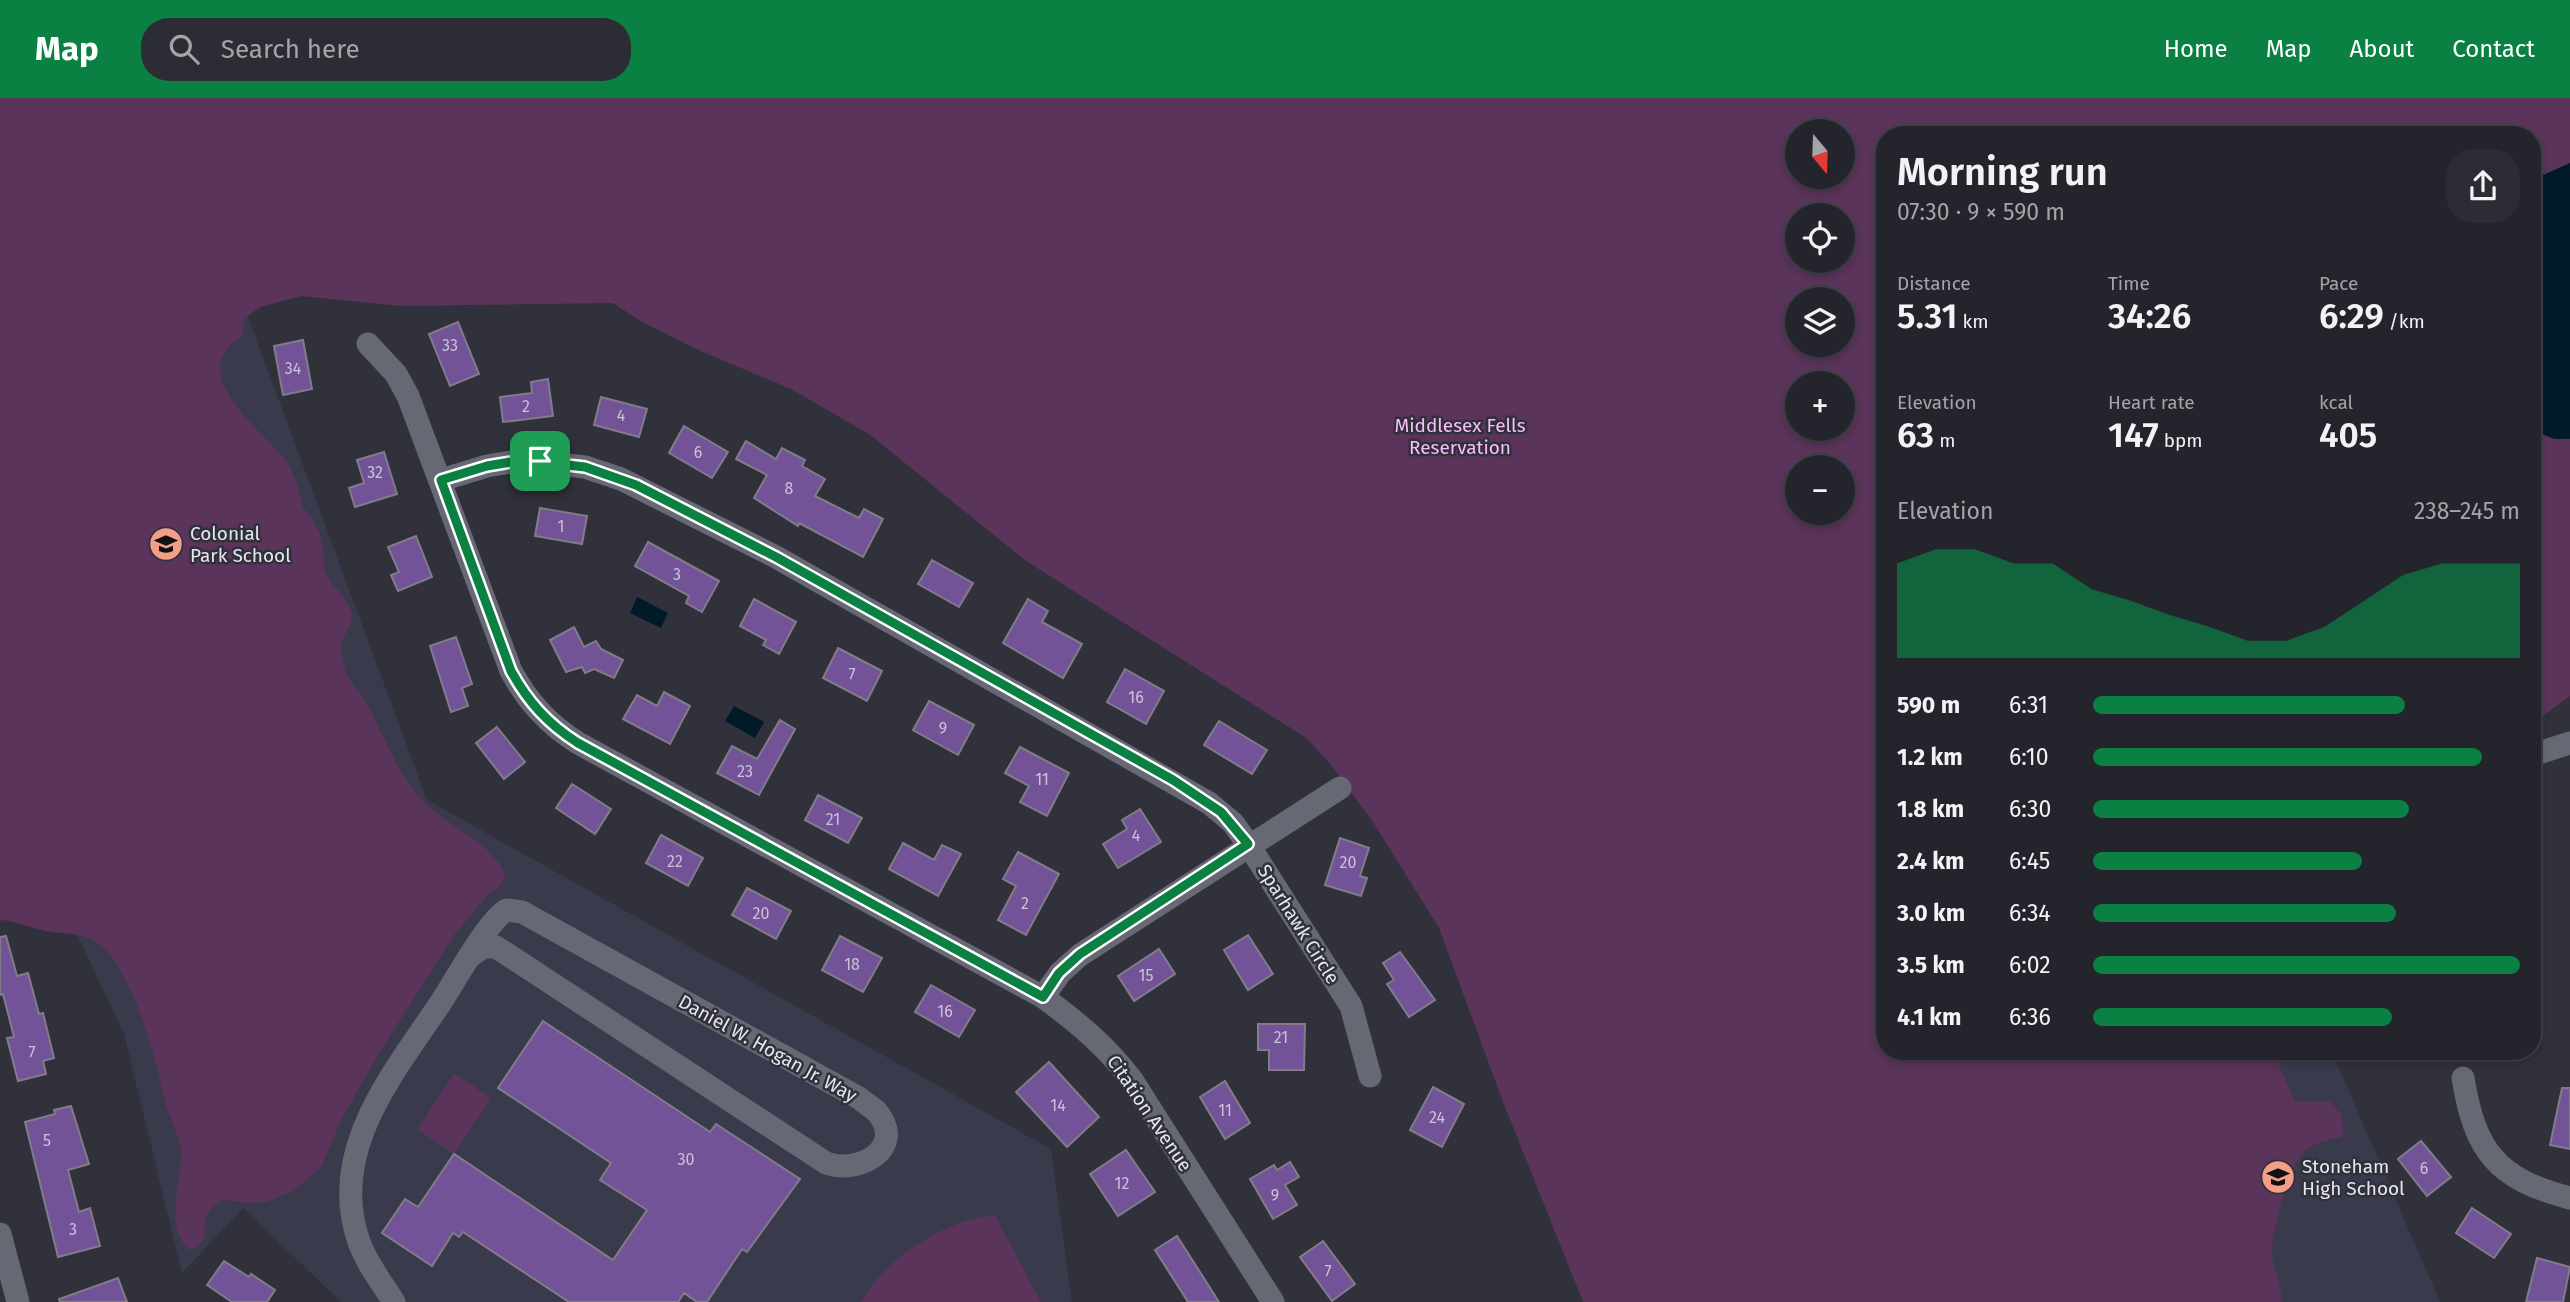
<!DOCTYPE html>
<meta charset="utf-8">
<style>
body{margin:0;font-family:"Fira Sans",sans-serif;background:#2c2d34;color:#f1f3f6;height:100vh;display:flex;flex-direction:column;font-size:26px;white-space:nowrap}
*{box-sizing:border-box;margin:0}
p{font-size:23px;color:#a3a5a9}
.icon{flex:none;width:38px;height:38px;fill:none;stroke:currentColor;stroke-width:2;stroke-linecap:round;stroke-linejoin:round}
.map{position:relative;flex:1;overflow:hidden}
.details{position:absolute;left:1876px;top:28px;width:665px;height:934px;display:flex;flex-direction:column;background:#24252c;border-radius:28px;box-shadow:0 4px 10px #0003,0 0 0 2px #414248}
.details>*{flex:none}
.needle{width:46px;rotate:161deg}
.buttons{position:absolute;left:1785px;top:21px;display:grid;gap:14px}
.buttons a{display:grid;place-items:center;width:70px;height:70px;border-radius:50%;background:#24252c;box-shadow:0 4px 10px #0003,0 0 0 2px #414248;font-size:35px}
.pin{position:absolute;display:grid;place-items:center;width:60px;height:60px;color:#fff;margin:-30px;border-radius:14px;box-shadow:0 4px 10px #0006}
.round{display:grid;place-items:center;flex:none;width:74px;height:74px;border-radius:28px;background:#2c2d34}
.summary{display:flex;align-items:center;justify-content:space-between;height:119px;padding:0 21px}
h1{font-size:38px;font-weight:600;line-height:52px}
.metrics{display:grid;grid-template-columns:repeat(3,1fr);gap:10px;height:119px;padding:7px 21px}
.metrics div{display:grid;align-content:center}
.metrics b{font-size:35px;font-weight:600}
.metrics small{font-size:19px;font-weight:400}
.metrics p{font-size:19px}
.chart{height:196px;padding:14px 21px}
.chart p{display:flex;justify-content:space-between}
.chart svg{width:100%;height:126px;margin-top:7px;fill:#0b8043;opacity:.7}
ul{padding:0 21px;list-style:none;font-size:23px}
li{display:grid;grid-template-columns:112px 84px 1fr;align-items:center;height:52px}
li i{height:18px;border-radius:9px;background:#0b8043}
header{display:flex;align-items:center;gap:42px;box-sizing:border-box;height:98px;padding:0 35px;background:#0b8043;color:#fff}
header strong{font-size:33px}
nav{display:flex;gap:38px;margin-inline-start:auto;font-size:24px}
.search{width:490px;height:63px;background:#2c2d34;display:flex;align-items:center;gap:18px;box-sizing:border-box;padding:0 24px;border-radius:28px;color:#a3a5a9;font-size:26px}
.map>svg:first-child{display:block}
</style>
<header>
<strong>Map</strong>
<div class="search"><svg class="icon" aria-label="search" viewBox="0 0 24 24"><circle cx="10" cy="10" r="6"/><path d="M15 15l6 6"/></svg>Search here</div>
<nav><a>Home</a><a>Map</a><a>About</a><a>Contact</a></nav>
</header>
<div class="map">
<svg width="2570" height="1204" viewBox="0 0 2570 1204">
<rect width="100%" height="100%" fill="#30313b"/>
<g fill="#393a4b">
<path d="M 0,137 L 237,189 L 427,702 L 1051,1051 L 1072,1204 L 341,1204 L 243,1110 L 182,1175 L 124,936 L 63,806 L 0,718 Z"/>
<path d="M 2090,954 L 2332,954 L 2440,1204 L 2250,1204 Z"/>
</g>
<g fill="#5a345a" fill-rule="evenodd">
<path d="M 0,0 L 2570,0 L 2570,598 L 2532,626 L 2532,37 L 1885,37 L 1885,954 L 2278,954 L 2279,967 L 2295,1004 L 2330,1004 L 2341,1016 L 2344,1038 C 2330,1042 2314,1044 2304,1054 C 2290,1065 2271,1139 2272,1157 C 2274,1174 2282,1187 2282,1204 L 1583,1204 L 1503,1004 L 1439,830 L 1373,724 L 1328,663 L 1305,639 L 1026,463 L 869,336 L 791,291 L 705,255 L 642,224 L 613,205 L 401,208 L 301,198 L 260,209 L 245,220 L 241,239 C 184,274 259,330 284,360 C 295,374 300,392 303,410 C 313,419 320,433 323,447 C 325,456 322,464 325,473 C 331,488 351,502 352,518 C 352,529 341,539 341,549 C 341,555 345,568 347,575 C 349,584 359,593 364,601 C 383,634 397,676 423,703 C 447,729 492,743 505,777 L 501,787 L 488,797 L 455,836 L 383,949 L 342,1020 L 322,1068 L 295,1092 L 267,1104 L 250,1105 L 223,1102 C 207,1112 203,1119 205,1138 L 198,1148 L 189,1152 C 164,1128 181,1086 181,1055 C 181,1041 171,1024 167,1010 C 156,967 134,866 93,842 C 80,834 56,836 41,832 C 26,828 15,823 0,822 ZM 1797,33 L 1843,33 L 1843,79 L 1797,79 ZM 1797,117 L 1843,117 L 1843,163 L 1797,163 ZM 1797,201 L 1843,201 L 1843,247 L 1797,247 ZM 1797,285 L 1843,285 L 1843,331 L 1797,331 ZM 1797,369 L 1843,369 L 1843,415 L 1797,415 Z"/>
<path d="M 454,975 L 491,1000 L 454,1056 L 417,1032 Z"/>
<path d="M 995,1117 L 1041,1204 L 861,1204 C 887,1158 943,1123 995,1117 Z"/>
</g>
<g fill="#001a28">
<path d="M 2570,65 L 2570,341 L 2554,341 L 2532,332 L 2532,91 L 2543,77 Z"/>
<path d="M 637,499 L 668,515 L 661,530 L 630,515 Z"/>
<path d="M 734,608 L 764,624 L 755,640 L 725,623 Z"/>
</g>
<g fill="#735397" stroke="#817c88" stroke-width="2">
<path d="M 458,224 L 479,276 L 450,288 L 429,236 Z"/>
<path d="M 303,242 L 312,291 L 283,297 L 274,248 Z"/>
<path d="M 548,281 L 553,318 L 503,324 L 500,299 L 532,295 L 531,284 Z"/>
<path d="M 601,299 L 647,311 L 639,339 L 594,327 Z"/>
<path d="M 684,328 L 728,354 L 712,380 L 669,355 Z"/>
<path d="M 746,343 L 776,361 L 782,350 L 805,362 L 802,368 L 825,381 L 815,398 L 859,420 L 864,411 L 883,421 L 863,459 L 799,425 L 798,428 L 754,400 L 767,377 L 736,361 Z"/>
<path d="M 384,354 L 397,396 L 355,409 L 349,390 L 364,385 L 357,362 Z"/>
<path d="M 540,410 L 587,418 L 582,446 L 535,438 Z"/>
<path d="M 416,438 L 432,479 L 398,493 L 391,477 L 399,474 L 388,449 Z"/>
<path d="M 648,444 L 719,483 L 702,514 L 686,505 L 689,498 L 635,468 Z"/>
<path d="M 932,462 L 973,485 L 959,509 L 918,486 Z"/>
<path d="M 754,501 L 796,524 L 779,556 L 763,547 L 766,542 L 740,528 Z"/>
<path d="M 1028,501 L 1048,513 L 1042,524 L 1082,546 L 1063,580 L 1003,545 Z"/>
<path d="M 574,529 L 584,549 L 596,543 L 601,551 L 623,562 L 614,580 L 594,571 L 585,575 L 582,569 L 566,574 L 550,542 Z"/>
<path d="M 456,539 L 472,586 L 462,590 L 468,608 L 451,614 L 430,548 Z"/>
<path d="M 838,550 L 882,573 L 867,603 L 823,580 Z"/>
<path d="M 1125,571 L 1164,593 L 1146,626 L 1107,604 Z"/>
<path d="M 664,594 L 690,608 L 670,646 L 623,621 L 637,597 L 657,608 Z"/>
<path d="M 929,603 L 974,627 L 958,657 L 913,632 Z"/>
<path d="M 780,622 L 795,631 L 759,697 L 717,675 L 732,648 L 757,661 Z"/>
<path d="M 1219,623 L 1267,652 L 1252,676 L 1204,647 Z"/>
<path d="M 497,629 L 525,664 L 504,681 L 476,645 Z"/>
<path d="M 1020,649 L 1069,675 L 1047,718 L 1020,704 L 1029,688 L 1005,675 Z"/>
<path d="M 572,686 L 611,711 L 595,736 L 556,710 Z"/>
<path d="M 818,697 L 862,720 L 848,745 L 805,722 Z"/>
<path d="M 1140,711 L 1161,744 L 1118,770 L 1103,746 L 1127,731 L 1122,722 Z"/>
<path d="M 661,737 L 703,760 L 688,788 L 646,765 Z"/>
<path d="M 1340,740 L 1369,750 L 1360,778 L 1367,780 L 1361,798 L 1325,787 Z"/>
<path d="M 903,745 L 934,762 L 942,747 L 961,756 L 938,798 L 889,771 Z"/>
<path d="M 1018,754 L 1059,776 L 1026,837 L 998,822 L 1016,788 L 1003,781 Z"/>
<path d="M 747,790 L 791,813 L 776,841 L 732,817 Z"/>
<path d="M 1248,837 L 1273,876 L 1248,892 L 1224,852 Z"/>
<path d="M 6,838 L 17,878 L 28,875 L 39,916 L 43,915 L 54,960 L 43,963 L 46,976 L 18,983 L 7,940 L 14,939 L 3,896 L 0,897 L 0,839 Z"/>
<path d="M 840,838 L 882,860 L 863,894 L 822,872 Z"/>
<path d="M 1159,851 L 1175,876 L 1134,903 L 1118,878 Z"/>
<path d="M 1400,854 L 1435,902 L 1409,919 L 1387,886 L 1394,882 L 1383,865 Z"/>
<path d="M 931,887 L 975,912 L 959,939 L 915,914 Z"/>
<path d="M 543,923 L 710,1034 L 716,1026 L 800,1081 L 747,1154 L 742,1151 L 707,1204 L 697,1204 L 684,1195 L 678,1204 L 569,1204 L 463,1134 L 459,1139 L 453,1135 L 432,1168 L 382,1135 L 405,1101 L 418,1109 L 454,1056 L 613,1162 L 647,1112 L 600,1082 L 611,1065 L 498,990 Z"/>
<path d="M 1258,926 L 1305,926 L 1304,972 L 1269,972 L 1269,952 L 1258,952 Z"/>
<path d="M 1049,964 L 1099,1019 L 1067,1049 L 1016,994 Z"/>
<path d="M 1225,983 L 1250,1025 L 1225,1041 L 1200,999 Z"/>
<path d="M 1433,989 L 1464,1006 L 1442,1049 L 1410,1032 Z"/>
<path d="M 2562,990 L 2570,990 L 2570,1051 L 2550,1047 Z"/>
<path d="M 71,1008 L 89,1066 L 68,1072 L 79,1114 L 90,1110 L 100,1148 L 58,1159 L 25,1024 L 55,1016 L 54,1012 Z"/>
<path d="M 2421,1043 L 2451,1079 L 2427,1098 L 2398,1061 Z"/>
<path d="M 1126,1052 L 1155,1094 L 1118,1118 L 1090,1076 Z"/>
<path d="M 1290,1064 L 1299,1079 L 1285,1087 L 1297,1107 L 1273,1121 L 1250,1081 L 1274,1067 L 1277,1072 Z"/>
<path d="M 2472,1110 L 2511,1136 L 2494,1160 L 2456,1135 Z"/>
<path d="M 1177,1138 L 1219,1204 L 1188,1204 L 1155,1152 Z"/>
<path d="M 1323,1143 L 1355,1186 L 1332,1203 L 1300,1159 Z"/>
<path d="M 2537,1160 L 2570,1169 L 2563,1204 L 2526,1204 Z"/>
<path d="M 224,1163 L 249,1179 L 251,1176 L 275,1192 L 267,1204 L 232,1204 L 207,1187 Z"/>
<path d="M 118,1180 L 127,1204 L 60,1204 L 59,1201 Z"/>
</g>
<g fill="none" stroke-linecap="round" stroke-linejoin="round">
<g stroke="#666874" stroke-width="23">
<path d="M 368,246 L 396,276 L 408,298 L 511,573 C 528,604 548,626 578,645 L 1043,899 C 1077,924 1106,948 1132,982 L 1273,1204"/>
<path d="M 441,382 L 487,368 L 523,362 L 585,369 L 621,381 L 776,459 L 1209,705 L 1233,725 L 1248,746 L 1351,908 L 1370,978"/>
<path d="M 2532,657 L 2570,645"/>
<path d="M 1043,899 L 1060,875 L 1080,857 L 1340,690"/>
<path d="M 2463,980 C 2475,1054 2497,1081 2570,1100"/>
<path d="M 0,1136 L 18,1204"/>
<path d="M 394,1204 C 382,1185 367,1166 359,1144 C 326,1050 397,972 445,898 C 457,879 490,820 507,812 L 522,814 L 859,1000 C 865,1005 872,1009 877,1014 C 907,1050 859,1077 826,1065 L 496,849 L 484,849 L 472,857"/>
</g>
</g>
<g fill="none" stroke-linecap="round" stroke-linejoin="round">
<g stroke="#fff" stroke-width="14">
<path id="route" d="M 523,362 L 585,369 L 636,387 L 776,459 L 1173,682 L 1221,714 L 1248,746 L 1080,856 L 1059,875 L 1043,899 L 578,645 C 548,626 528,604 511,573 L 441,382 L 487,368 Z"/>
</g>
<use href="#route" stroke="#0b8043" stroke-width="9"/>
</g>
<defs>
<g id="school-disc" transform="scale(1.75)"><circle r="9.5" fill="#f49e87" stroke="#30313b"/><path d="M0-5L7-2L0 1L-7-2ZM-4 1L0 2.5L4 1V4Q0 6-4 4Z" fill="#111"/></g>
</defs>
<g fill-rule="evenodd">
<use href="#school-disc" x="166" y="446"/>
<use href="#school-disc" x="2278" y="1079"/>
</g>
<g text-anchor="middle" stroke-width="5" stroke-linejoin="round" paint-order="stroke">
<g font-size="16" fill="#c9c2d8">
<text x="450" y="253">33</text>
<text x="293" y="276">34</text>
<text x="526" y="314">2</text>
<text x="621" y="323">4</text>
<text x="698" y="360">6</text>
<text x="375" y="380">32</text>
<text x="789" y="396">8</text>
<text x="561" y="434">1</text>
<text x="677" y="482">3</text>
<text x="852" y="582">7</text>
<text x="1136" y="605">16</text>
<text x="943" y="636">9</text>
<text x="745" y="679">23</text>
<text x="1042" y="687">11</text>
<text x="833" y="727">21</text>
<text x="1136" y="743">4</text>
<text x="675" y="769">22</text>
<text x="1348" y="770">20</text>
<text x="1025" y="811">2</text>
<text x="761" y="821">20</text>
<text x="852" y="872">18</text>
<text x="1146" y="883">15</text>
<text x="945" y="919">16</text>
<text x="1281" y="945">21</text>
<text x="32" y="960">7</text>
<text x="1058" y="1013">14</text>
<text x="1225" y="1018">11</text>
<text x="1437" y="1025">24</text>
<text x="47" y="1048">5</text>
<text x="686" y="1067">30</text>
<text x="2424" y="1076">6</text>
<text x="1122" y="1091">12</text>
<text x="1275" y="1103">9</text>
<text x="73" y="1137">3</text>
<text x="1328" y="1179">7</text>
</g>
<g font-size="19" fill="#fdbcfc" stroke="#30313b">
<text x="1460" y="334">Middlesex Fells<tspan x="1460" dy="22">Reservation</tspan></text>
</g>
<g font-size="19" fill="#e6e7ee" stroke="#30313b" text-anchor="start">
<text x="190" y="442">Colonial<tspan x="190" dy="22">Park School</tspan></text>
<text x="2302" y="1075">Stoneham<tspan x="2302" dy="22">High School</tspan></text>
</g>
<g font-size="19" fill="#e6e7ee" stroke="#30313b">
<text transform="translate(1299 826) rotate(58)" y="7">Sparhawk Circle</text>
<text transform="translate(768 950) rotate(29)" y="7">Daniel W. Hogan Jr. Way</text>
<text transform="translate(1150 1015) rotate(56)" y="7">Citation Avenue</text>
</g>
</g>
</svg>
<div class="buttons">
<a><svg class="needle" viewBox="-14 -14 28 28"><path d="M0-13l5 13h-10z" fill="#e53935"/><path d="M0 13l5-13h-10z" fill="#a3a5a9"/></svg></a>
<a><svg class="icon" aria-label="locate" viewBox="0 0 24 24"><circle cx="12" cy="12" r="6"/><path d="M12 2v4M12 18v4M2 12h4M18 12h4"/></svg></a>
<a><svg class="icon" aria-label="layers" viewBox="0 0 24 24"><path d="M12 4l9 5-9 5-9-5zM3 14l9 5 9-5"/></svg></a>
<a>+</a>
<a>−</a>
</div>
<div class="pin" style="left:540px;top:363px;background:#1e9e55"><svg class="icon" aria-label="arrive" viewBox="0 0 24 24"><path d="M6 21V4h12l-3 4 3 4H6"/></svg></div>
<section class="details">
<div class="summary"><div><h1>Morning run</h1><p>07:30 · 9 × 590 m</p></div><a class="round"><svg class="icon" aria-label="share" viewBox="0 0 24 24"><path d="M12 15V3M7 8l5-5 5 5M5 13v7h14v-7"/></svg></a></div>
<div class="metrics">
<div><p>Distance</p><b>5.31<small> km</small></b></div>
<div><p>Time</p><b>34:26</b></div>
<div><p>Pace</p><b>6:29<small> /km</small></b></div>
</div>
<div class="metrics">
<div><p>Elevation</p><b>63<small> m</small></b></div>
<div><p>Heart rate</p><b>147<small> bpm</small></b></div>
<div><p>kcal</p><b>405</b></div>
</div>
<div class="chart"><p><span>Elevation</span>238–245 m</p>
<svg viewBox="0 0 160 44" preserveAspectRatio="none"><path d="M0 44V11L10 6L20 6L30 11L40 11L50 20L60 24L70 29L80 33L90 38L100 38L110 33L120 24L130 15L140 11L150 11L160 11V44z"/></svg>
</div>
<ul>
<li><b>590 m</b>6:31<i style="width:73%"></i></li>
<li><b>1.2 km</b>6:10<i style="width:91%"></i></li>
<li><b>1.8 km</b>6:30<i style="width:74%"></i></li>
<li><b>2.4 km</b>6:45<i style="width:63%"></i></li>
<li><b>3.0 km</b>6:34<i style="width:71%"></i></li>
<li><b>3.5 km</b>6:02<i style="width:100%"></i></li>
<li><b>4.1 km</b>6:36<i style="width:70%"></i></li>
</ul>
</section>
</div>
